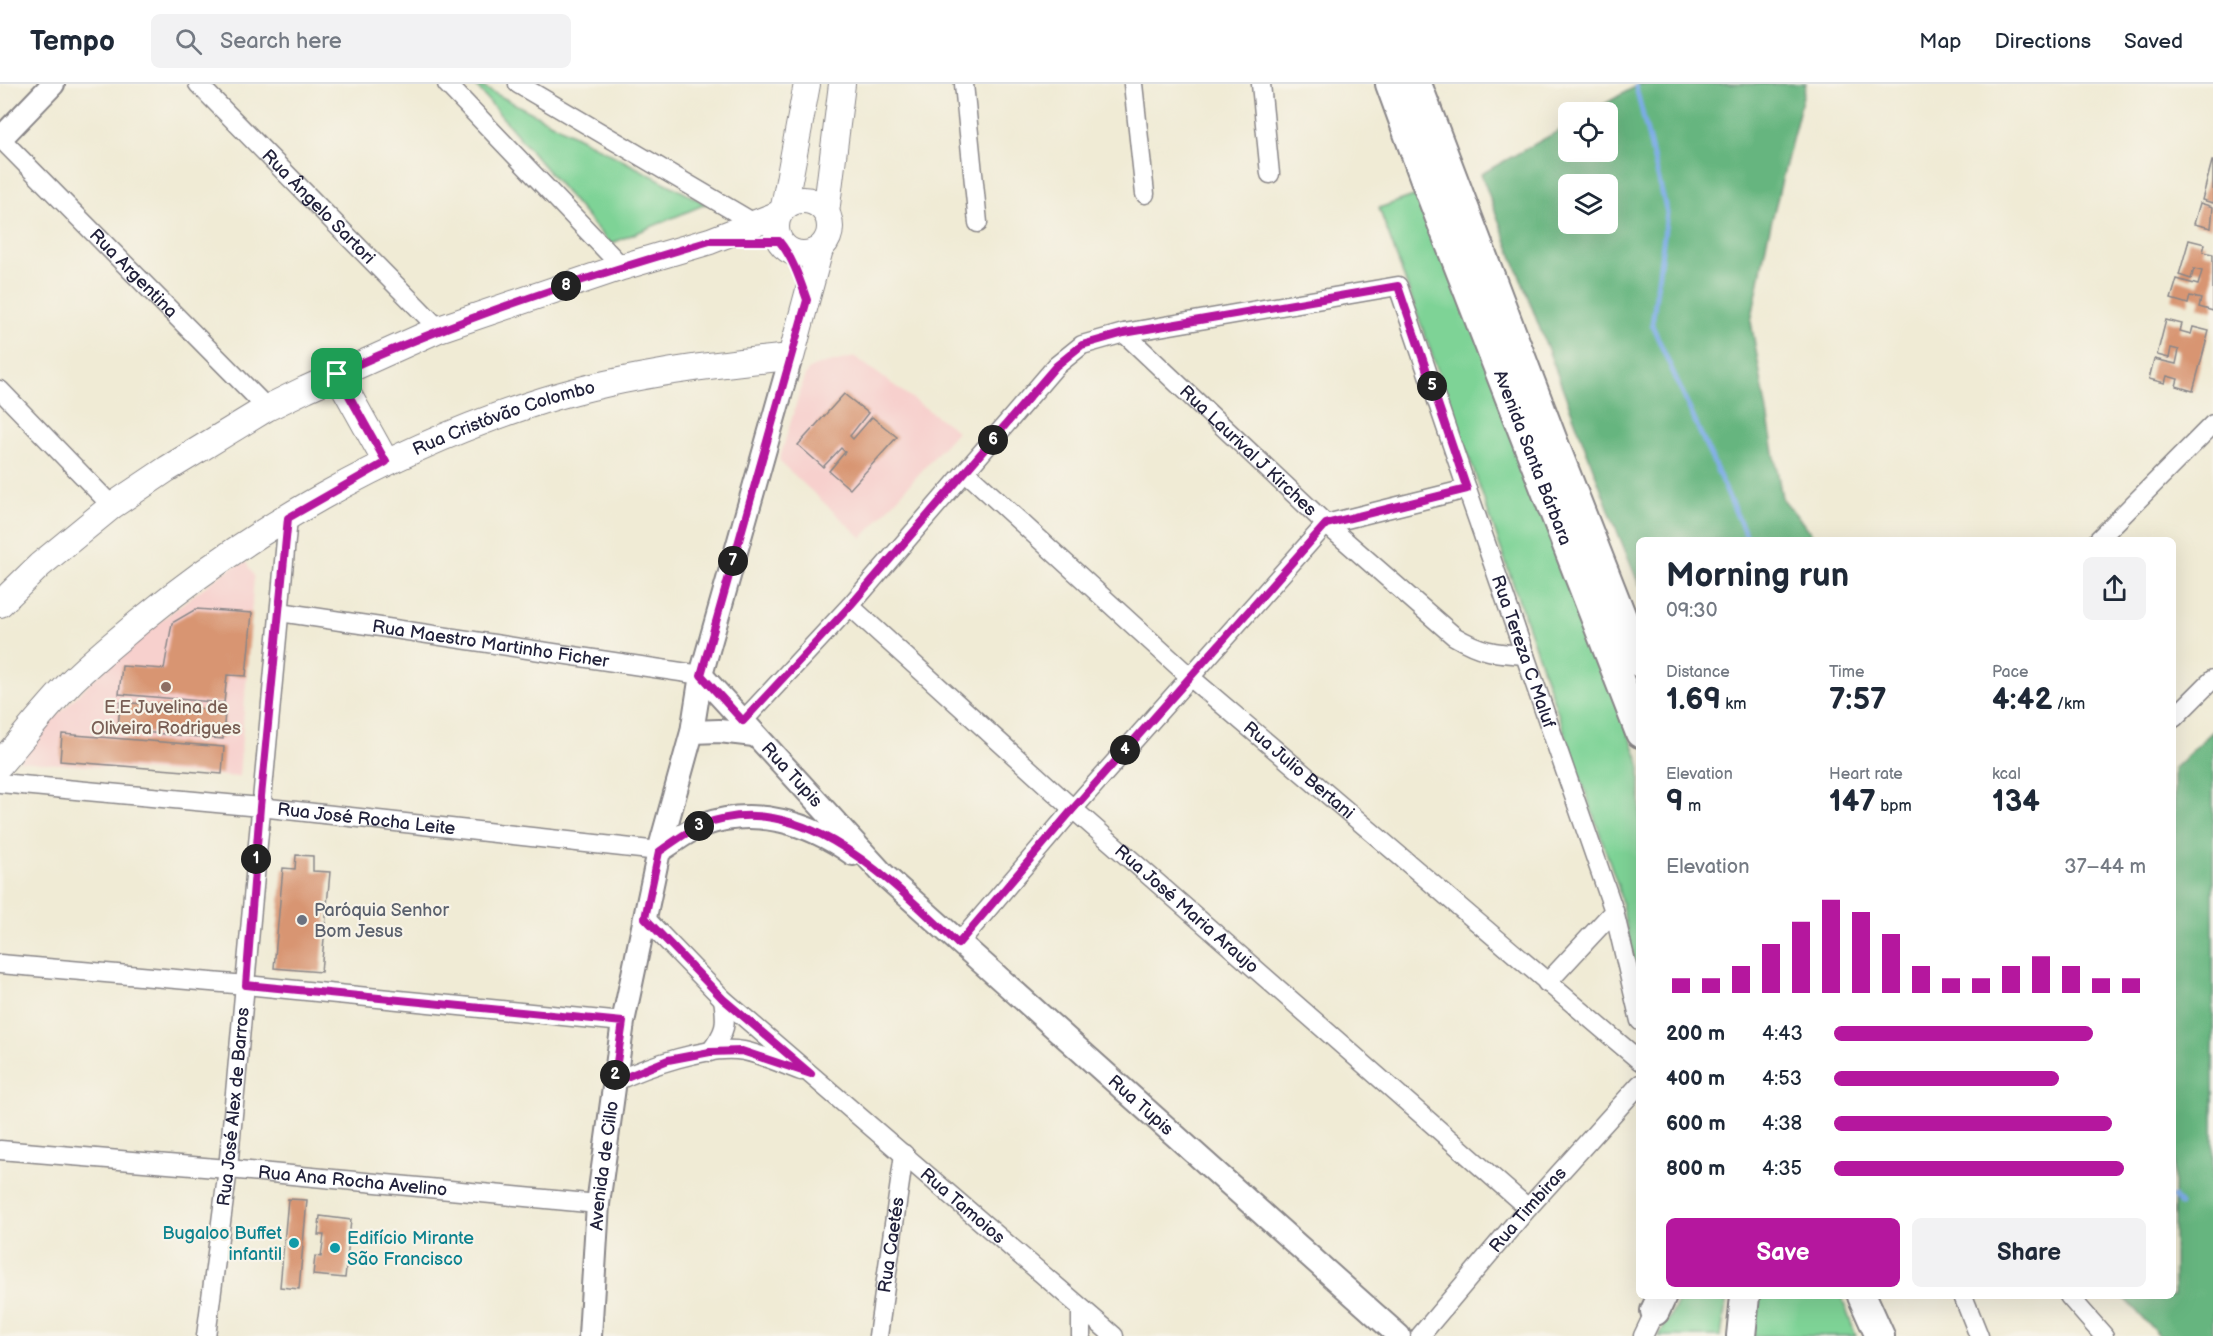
<!DOCTYPE html>
<meta charset="utf-8">
<style>
body{margin:0;font-family:"Balsamiq Sans",sans-serif;background:#f2f2f3;color:#1f2937;height:100vh;display:flex;flex-direction:column;font-size:22px;white-space:nowrap}
*{box-sizing:border-box;margin:0}
p{font-size:20px;color:#747a83}
.icon{flex:none;width:33px;height:33px;fill:none;stroke:currentColor;stroke-width:2;stroke-linecap:round;stroke-linejoin:round}
.map{position:relative;flex:1;overflow:hidden}
.details{position:absolute;left:1636px;top:453px;width:540px;height:762px;display:flex;flex-direction:column;background:#fff;border-radius:9px;box-shadow:0 6px 24px #0002}
.details>*{flex:none}
.controls{position:absolute;left:1558px;top:18px;display:grid;gap:12px}
.controls a{display:grid;place-items:center;width:60px;height:60px;border-radius:9px;background:#fff;box-shadow:0 6px 24px #0002;font-size:30px}
.pin{position:absolute;display:grid;place-items:center;width:51px;height:51px;color:#fff;margin:-26px;border-radius:12px;box-shadow:0 3px 9px #0006}
.km{position:absolute;width:30px;height:30px;margin:-15px;border-radius:50%;background:#222;color:#fff;font-size:16px;line-height:30px;text-align:center}
.round{display:grid;place-items:center;flex:none;width:63px;height:63px;border-radius:9px;background:#f2f2f3}
.head{display:flex;align-items:center;justify-content:space-between;height:102px;padding:0 30px}
h1{font-size:33px;font-weight:600;line-height:45px}
.stats{display:grid;grid-template-columns:repeat(3,1fr);gap:9px;height:102px;padding:6px 30px}
.stats div{display:grid;align-content:center}
.stats b{font-size:30px;font-weight:600}
.stats small{font-size:16px;font-weight:400}
.stats p{font-size:16px}
.chart{height:168px;padding:12px 30px}
.chart p{display:flex;justify-content:space-between}
.chart svg{width:100%;height:108px;margin-top:6px;stroke:#b5179e;stroke-width:6}
.cta{display:flex;gap:12px;margin-top:auto;padding:12px 30px}
.cta a{flex:1;height:69px;border-radius:9px;background:#b5179e;color:#fff;font-size:24px;font-weight:600;line-height:69px;text-align:center}
.cta a+a{background:#f2f2f3;color:#1f2937}
ul{padding:0 30px;list-style:none;font-size:20px}
li{display:grid;grid-template-columns:96px 72px 1fr;align-items:center;height:45px}
li i{height:15px;border-radius:8px;background:#b5179e}
header{display:flex;align-items:center;gap:36px;box-sizing:border-box;height:84px;padding:0 30px;background:#fff;border-bottom:2px solid #e0e1e3}
header strong{font-size:28px}
nav{display:flex;gap:33px;margin-inline-start:auto;font-size:21px}
.search{width:420px;height:54px;background:#f2f2f3;display:flex;align-items:center;gap:15px;box-sizing:border-box;padding:0 21px;border-radius:9px;color:#747a83;font-size:22px}
.map>svg:first-child{display:block}
</style>
<header>
<strong>Tempo</strong>
<div class="search"><svg class="icon" aria-label="search" viewBox="0 0 24 24"><circle cx="10" cy="10" r="6"/><path d="M15 15l6 6"/></svg>Search here</div>
<nav><a>Map</a><a>Directions</a><a>Saved</a></nav>
</header>
<div class="map">
<svg width="2213" height="1252" viewBox="0 0 2213 1252">
<rect width="100%" height="100%" fill="#f7f3e8"/>
<filter id="ink" filterUnits="userSpaceOnUse"><feTurbulence type="fractalNoise" baseFrequency=".0167" numOctaves="2"/><feDisplacementMap in="SourceGraphic" scale="12" xChannelSelector="R" yChannelSelector="G"/><feConvolveMatrix kernelMatrix="1 2 1 2 8 2 1 2 1" color-interpolation-filters="sRGB"/></filter>
<filter id="wash" filterUnits="userSpaceOnUse"><feTurbulence type="fractalNoise" baseFrequency=".008" numOctaves="4" result="noise"/><feDisplacementMap in="SourceGraphic" scale="24" xChannelSelector="R" yChannelSelector="G"/><feGaussianBlur stdDeviation="1.35" result="paint"/><feColorMatrix in="noise" values="0 0 0 0 0 0 0 0 0 0 0 0 0 0 0 0 0 1.4 0 .05"/><feComposite in="paint" operator="in"/></filter>
<g filter="url(#wash)">
<rect width="100%" height="100%" fill="#f0ebd5"/>
<g fill="#f7d0cd">
<path d="M 855,273 L 957,347 L 862,454 L 779,377 L 804,294 L 808,286 L 815,282 Z"/>
<path d="M 246,478 L 254,492 L 239,693 L 19,677 L 40,648 L 119,570 L 192,512 L 232,483 Z"/>
</g>
<g fill="#7ed396" stroke="#507a68" stroke-width="1.5">
<path d="M 474,0 L 477,0 L 706,120 L 610,160 Z"/>
<path d="M 1431,106 L 1640,680 L 1639,902 L 1618,802 L 1474,387 L 1379,124 Z"/>
<path d="M 1682,1212 L 1727,1212 L 1721,1252 L 1659,1252 Z"/>
<path d="M 1758,1212 L 1841,1212 L 1856,1252 L 1753,1252 Z"/>
</g>
<g fill="#66b57f" stroke="#446c5d" stroke-width="1.5" fill-rule="evenodd">
<path d="M 1639,0 L 1806,0 L 1767,156 L 1751,238 L 1782,414 L 1817,456 L 1640,456 L 1639,501 L 1614,439 L 1481,90 L 1569,41 L 1569,68 L 1608,68 L 1608,28 L 1591,28 ZM 1569,100 L 1608,100 L 1608,140 L 1569,140 Z"/>
<path d="M 2213,647 L 2213,1252 L 2159,1252 L 2123,1212 L 2174,1212 L 2174,684 Z"/>
</g>
<g fill="none" stroke-linecap="round" stroke-linejoin="round">
<g stroke="#7cace7" stroke-width="5">
<path d="M 1636,3 L 1667,129 L 1652,241 L 1748,456"/>
<path d="M 2174,1113 L 2180,1121"/>
</g>
</g>
<g id="blocks">
<g fill="#d89572">
<path d="M 2212,77 L 2213,77 L 2213,119 L 2202,116 Z"/>
<path d="M 2200,119 L 2213,123 L 2211,144 L 2194,140 Z"/>
<path d="M 2189,156 L 2205,160 L 2203,168 L 2213,170 L 2213,227 L 2199,223 L 2201,215 L 2190,212 L 2188,220 L 2171,215 L 2177,195 L 2198,201 L 2202,187 L 2194,185 L 2191,195 L 2179,191 Z"/>
<path d="M 2166,236 L 2182,240 L 2180,247 L 2191,250 L 2193,243 L 2209,247 L 2193,307 L 2176,302 L 2178,295 L 2167,292 L 2165,299 L 2149,295 L 2154,275 L 2176,280 L 2179,266 L 2171,264 L 2169,274 L 2157,271 Z"/>
<path d="M 844,310 L 868,329 L 850,352 L 853,355 L 872,333 L 897,353 L 850,405 L 829,387 L 845,368 L 841,364 L 823,383 L 798,361 Z"/>
<path d="M 196,525 L 252,529 L 246,592 L 227,591 L 224,619 L 119,610 L 122,582 L 164,585 L 172,539 Z"/>
<path d="M 120,618 L 225,627 L 223,655 L 118,646 Z"/>
<path d="M 62,650 L 224,663 L 222,690 L 60,677 Z"/>
<path d="M 296,771 L 313,772 L 313,787 L 330,788 L 321,888 L 274,884 L 283,784 L 295,785 Z"/>
<path d="M 288,1115 L 307,1116 L 299,1205 L 280,1203 Z"/>
<path d="M 320,1132 L 351,1136 L 345,1194 L 313,1191 L 315,1172 L 321,1173 L 324,1151 L 318,1151 Z"/>
</g>
</g>
</g>
<g filter="url(#ink)">
<use href="#blocks" fill-opacity="0" stroke="#898688" stroke-width="1.5"/>
<g fill="none" stroke-linecap="round" stroke-linejoin="round">
<g stroke="#898688" stroke-width="21">
<g id="minor">
<path id="s1" d="M 198,0 L 439,245"/>
<path d="M 447,0 L 622,183"/>
<path d="M 518,0 L 754,139"/>
<path d="M 964,0 L 978,139"/>
<path d="M 1133,0 L 1145,110"/>
<path d="M 1261,0 L 1270,90"/>
<path id="s2" d="M 0,54 L 267,324"/>
<path id="s3" d="M 1124,249 L 1326,440 L 1454,552 C 1481,568 1494,569 1525,571"/>
<path d="M 0,306 L 112,422"/>
<path id="s4" d="M 966,388 L 1190,593 L 1640,977"/>
<path d="M 2098,456 L 2213,340"/>
<path id="s5" d="M 850,522 L 1073,725 L 1528,1124"/>
<path id="s6" d="M 280,528 L 701,591"/>
<path d="M 2174,634 L 2213,595"/>
<path id="s7" d="M 743,637 L 850,522 L 1056,282 L 1082,261 L 1124,249 L 1398,202 L 1467,405 L 1614,827 L 1640,937"/>
<path id="s8" d="M 0,699 L 260,723 L 659,767"/>
<path id="s9" d="M 645,834 L 723,915 L 1114,1252"/>
<path d="M 958,860 L 1073,725 L 1326,440 L 1467,405"/>
<path d="M 0,880 L 246,901 L 623,938"/>
<path d="M 1547,899 L 1614,827"/>
<path d="M 710,968 C 726,947 727,941 723,915"/>
<path d="M 614,998 C 646,983 709,960 744,967 C 763,971 782,980 801,987"/>
<path id="s10" d="M 0,1066 L 228,1085 L 598,1120"/>
<path d="M 1963,1212 L 1979,1252"/>
<path d="M 2069,1212 L 2104,1252"/>
<path id="s11" d="M 206,1252 L 228,1085 L 288,434"/>
<path id="s12" d="M 878,1252 L 904,1070"/>
<path d="M 1081,1252 L 1081,1225"/>
<path id="s13" d="M 1420,1252 L 1528,1124 L 1640,1000"/>
<path d="M 1643,1252 L 1655,1227 L 1656,1217"/>
</g>
</g>
<g stroke="#898688" stroke-width="26">
<g id="tertiary">
<path d="M 0,55 L 53,0"/>
<path id="s14" d="M 701,591 L 883,790 L 1399,1252"/>
<path d="M 692,648 L 719,647 L 754,651"/>
<path d="M 659,767 C 673,759 688,746 703,741 C 755,722 810,739 853,770"/>
<path id="s15" d="M 590,1252 L 598,1120 L 623,938 L 659,767 L 692,648 L 701,591 L 791,273"/>
</g>
</g>
<g stroke="#898688" stroke-width="28">
<g id="secondary">
<circle cx="803" cy="143" r="27"/>
<path d="M 784,123 L 807,0"/>
<path d="M 826,129 L 842,0"/>
<path d="M 337,290 L 386,378"/>
<path d="M 0,520 L 40,481 L 112,422 L 167,385 L 267,324 L 306,305 L 439,245 L 622,183 L 710,157 L 779,130"/>
<path id="s16" d="M 0,680 C 24,652 47,623 72,597 C 93,576 116,558 138,539 C 253,444 387,368 529,321 C 612,293 704,281 791,273 L 820,165"/>
</g>
</g>
<g stroke="#898688" stroke-width="32">
<g id="primary">
<path id="s17" d="M 1390,0 L 1427,101 L 1640,649"/>
<path d="M 1417,0 L 1556,365 L 1640,579"/>
<path d="M 1862,1212 L 1880,1252"/>
<path d="M 1655,1227 L 1662,1212"/>
<path d="M 1741,1252 L 1745,1212"/>
</g>
</g>
<use href="#minor" stroke="#fff" stroke-width="18"/>
<use href="#tertiary" stroke="#fff" stroke-width="22"/>
<use href="#secondary" stroke="#fff" stroke-width="26"/>
<use href="#primary" stroke="#fff" stroke-width="28"/>
</g>
</g>
<g fill="none" stroke-linecap="round" stroke-linejoin="round" filter="url(#ink)">
<g stroke="#fff" stroke-width="12">
<path id="route" d="M 710,157 L 779,157 C 793,174 800,196 807,216 L 701,591 L 743,637 L 850,522 L 1056,282 L 1082,261 L 1124,249 L 1398,202 L 1467,405 L 1326,440 L 1073,725 L 958,860 C 893,799 801,701 702,741 C 687,747 672,759 659,768 L 645,834 L 723,915 L 811,990 L 742,967 L 710,968 L 668,976 L 614,998 L 623,938 L 246,901 L 260,723 L 288,434 L 386,378 L 337,290 C 457,235 583,194 710,157 Z"/>
</g>
<use href="#route" stroke="#b5179e" stroke-width="8"/>
</g>
<circle fill="#8d6e63" stroke="#f7f3e8" stroke-width="2" cx="166" cy="603" r="6"/>
<circle fill="#6b7280" stroke="#f7f3e8" stroke-width="2" cx="302" cy="836" r="6"/>
<g fill="#0f9aa8" stroke="#f7f3e8" stroke-width="2">
<circle cx="294" cy="1159" r="6"/>
<circle cx="335" cy="1164" r="6"/>
</g>
<g text-anchor="middle" stroke-width="4.5" stroke-linejoin="round" paint-order="stroke">
<g font-size="18" fill="#22223b" stroke="#f7f3e8">
<text dy="6" stroke="none"><textPath href="#s1" startOffset="172">Rua Ângelo Sartori</textPath></text>
<text dy="6" stroke="none"><textPath href="#s2" startOffset="190">Rua Argentina</textPath></text>
<text dy="6" stroke="none"><textPath href="#s16" startOffset="620">Rua Cristóvão Colombo</textPath></text>
<text dy="6" stroke="none"><textPath href="#s3" startOffset="171">Rua Laurival J Kirches</textPath></text>
<text dy="6" stroke="none"><textPath href="#s17" startOffset="400">Avenida Santa Bárbara</textPath></text>
<text dy="6" stroke="none"><textPath href="#s6" startOffset="213">Rua Maestro Martinho Ficher</textPath></text>
<text dy="6" stroke="none"><textPath href="#s7" startOffset="1215">Rua Tereza C Maluf</textPath></text>
<text dy="6" stroke="none"><textPath href="#s4" startOffset="447">Rua Julio Bertani</textPath></text>
<text dy="6" stroke="none"><textPath href="#s14" startOffset="135">Rua Tupis</textPath></text>
<text dy="6" stroke="none"><textPath href="#s8" startOffset="368">Rua José Rocha Leite</textPath></text>
<text dy="6" stroke="none"><textPath href="#s5" startOffset="453">Rua José Maria Araujo</textPath></text>
<text dy="6" stroke="none"><textPath href="#s11" startOffset="231">Rua José Alex de Barros</textPath></text>
<text dy="6" stroke="none"><textPath href="#s14" startOffset="616">Rua Tupis</textPath></text>
<text dy="6" stroke="none"><textPath href="#s15" startOffset="171">Avenida de Cillo</textPath></text>
<text dy="6" stroke="none"><textPath href="#s10" startOffset="354">Rua Ana Rocha Avelino</textPath></text>
<text dy="6" stroke="none"><textPath href="#s9" startOffset="429">Rua Tamoios</textPath></text>
<text dy="6" stroke="none"><textPath href="#s13" startOffset="166">Rua Timbiras</textPath></text>
<text dy="6" stroke="none"><textPath href="#s12" startOffset="92">Rua Caetés</textPath></text>
</g>
<g font-size="18" fill="#785e54" stroke="#f7f3e8">
<text x="166" y="629">E.E Juvelina de<tspan x="166" dy="21">Oliveira Rodrigues</tspan></text>
</g>
<g font-size="18" fill="#5b616d" stroke="#f7f3e8" text-anchor="start">
<text x="314" y="832">Paróquia Senhor<tspan x="314" dy="21">Bom Jesus</tspan></text>
</g>
<g font-size="18" fill="#0d838f" stroke="#f7f3e8" text-anchor="end">
<text x="282" y="1155">Bugaloo Buffet<tspan x="282" dy="21">infantil</tspan></text>
<text x="347" y="1160" text-anchor="start">Edifício Mirante<tspan x="347" dy="21">São Francisco</tspan></text>
</g>
</g>
</svg>
<div class="controls">
<a><svg class="icon" aria-label="locate" viewBox="0 0 24 24"><circle cx="12" cy="12" r="6"/><path d="M12 2v4M12 18v4M2 12h4M18 12h4"/></svg></a>
<a><svg class="icon" aria-label="layers" viewBox="0 0 24 24"><path d="M12 4l9 5-9 5-9-5zM3 14l9 5 9-5"/></svg></a>
</div>
<div class="pin" style="left:337px;top:290px;background:#1e9e55"><svg class="icon" aria-label="arrive" viewBox="0 0 24 24"><path d="M6 21V4h12l-3 4 3 4H6"/></svg></div>
<b class="km" style="left:256px;top:775px">1</b>
<b class="km" style="left:615px;top:991px">2</b>
<b class="km" style="left:699px;top:742px">3</b>
<b class="km" style="left:1125px;top:666px">4</b>
<b class="km" style="left:1432px;top:302px">5</b>
<b class="km" style="left:993px;top:356px">6</b>
<b class="km" style="left:733px;top:477px">7</b>
<b class="km" style="left:566px;top:202px">8</b>
<section class="details">
<div class="head"><div><h1>Morning run</h1><p>09:30</p></div><a class="round"><svg class="icon" aria-label="share" viewBox="0 0 24 24"><path d="M12 15V3M7 8l5-5 5 5M5 13v7h14v-7"/></svg></a></div>
<div class="stats">
<div><p>Distance</p><b>1.69<small> km</small></b></div>
<div><p>Time</p><b>7:57</b></div>
<div><p>Pace</p><b>4:42<small> /km</small></b></div>
</div>
<div class="stats">
<div><p>Elevation</p><b>9<small> m</small></b></div>
<div><p>Heart rate</p><b>147<small> bpm</small></b></div>
<div><p>kcal</p><b>134</b></div>
</div>
<div class="chart"><p><span>Elevation</span>37–44 m</p>
<svg viewBox="0 0 160 44" preserveAspectRatio="none"><path d="M5 44V38M15 44V38M25 44V33M35 44V24M45 44V15M55 44V6M65 44V11M75 44V20M85 44V33M95 44V38M105 44V38M115 44V33M125 44V29M135 44V33M145 44V38M155 44V38"/></svg>
</div>
<ul>
<li><b>200 m</b>4:43<i style="width:83%"></i></li>
<li><b>400 m</b>4:53<i style="width:72%"></i></li>
<li><b>600 m</b>4:38<i style="width:89%"></i></li>
<li><b>800 m</b>4:35<i style="width:93%"></i></li>
</ul>
<div class="cta"><a>Save</a><a>Share</a></div>
</section>
</div>
